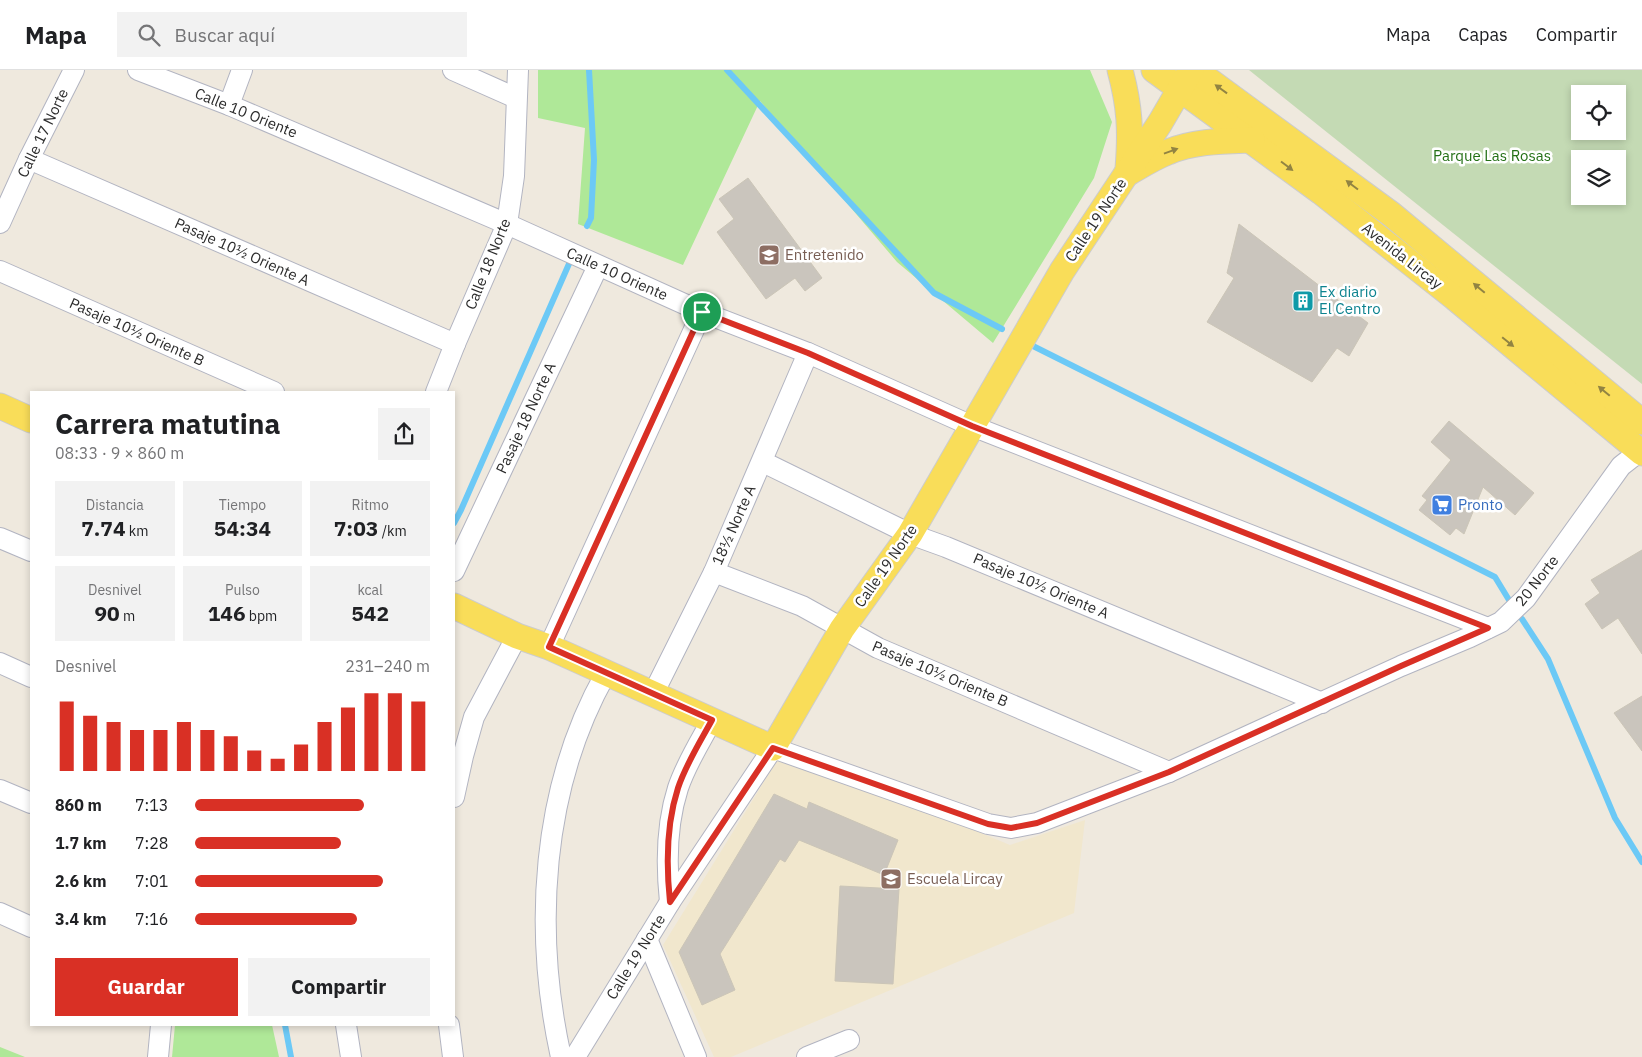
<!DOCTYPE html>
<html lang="es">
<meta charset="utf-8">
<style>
body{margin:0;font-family:"IBM Plex Sans",sans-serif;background:#f2f2f2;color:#202124;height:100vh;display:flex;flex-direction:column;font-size:19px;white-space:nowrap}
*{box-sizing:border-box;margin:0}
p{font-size:16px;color:#757577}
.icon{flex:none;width:28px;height:28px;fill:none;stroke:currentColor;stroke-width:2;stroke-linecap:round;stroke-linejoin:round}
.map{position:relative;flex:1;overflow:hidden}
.sheet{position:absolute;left:30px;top:321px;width:425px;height:635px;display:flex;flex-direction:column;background:#fff;border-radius:0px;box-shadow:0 2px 8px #0003}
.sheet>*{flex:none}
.fabs{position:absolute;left:1571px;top:15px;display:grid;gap:10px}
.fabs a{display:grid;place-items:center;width:55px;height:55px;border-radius:0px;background:#fff;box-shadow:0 2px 8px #0003;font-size:25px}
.pin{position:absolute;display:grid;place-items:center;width:42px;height:42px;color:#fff;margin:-21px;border:2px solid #fff;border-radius:50%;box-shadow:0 1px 5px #0007}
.round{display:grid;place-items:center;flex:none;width:52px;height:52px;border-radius:0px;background:#f2f2f2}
.overview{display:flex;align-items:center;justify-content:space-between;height:85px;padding:0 25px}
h1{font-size:28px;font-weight:800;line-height:38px}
.metrics{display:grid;grid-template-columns:repeat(3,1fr);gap:8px;height:85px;padding:5px 25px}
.metrics div{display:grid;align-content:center;border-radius:0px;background:#f2f2f2;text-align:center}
.metrics b{font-size:21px;font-weight:800}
.metrics small{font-size:14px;font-weight:400}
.metrics p{font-size:14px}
.chart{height:140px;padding:10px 25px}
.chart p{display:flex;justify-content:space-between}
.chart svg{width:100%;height:90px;margin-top:5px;stroke:#d93025;stroke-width:6}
.primary-button{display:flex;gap:10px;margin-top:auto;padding:10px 25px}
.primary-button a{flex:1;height:58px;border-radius:0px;background:#d93025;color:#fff;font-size:20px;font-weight:800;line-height:58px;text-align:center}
.primary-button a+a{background:#f2f2f2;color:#202124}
ul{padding:0 25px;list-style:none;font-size:16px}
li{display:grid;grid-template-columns:80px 60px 1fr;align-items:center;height:38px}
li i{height:12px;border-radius:6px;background:#d93025}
header{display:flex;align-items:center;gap:30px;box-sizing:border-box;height:70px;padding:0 25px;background:#fff;border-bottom:1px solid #e0e0e0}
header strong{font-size:24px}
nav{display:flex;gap:28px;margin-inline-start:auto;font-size:18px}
.search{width:350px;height:45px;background:#f2f2f2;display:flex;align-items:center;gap:12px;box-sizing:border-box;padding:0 18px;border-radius:0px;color:#757577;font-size:19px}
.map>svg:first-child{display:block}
</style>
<header>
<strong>Mapa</strong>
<div class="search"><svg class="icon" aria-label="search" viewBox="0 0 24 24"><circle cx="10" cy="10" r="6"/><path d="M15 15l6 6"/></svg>Buscar aquí</div>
<nav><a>Mapa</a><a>Capas</a><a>Compartir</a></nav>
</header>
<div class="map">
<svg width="1642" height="987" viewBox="0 0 1642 987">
<rect width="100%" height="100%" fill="#efe9de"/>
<path fill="#f1e7cd" d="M 783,681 L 1010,775 L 1085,750 L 1074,843 L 731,987 L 714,987 L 663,875 Z"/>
<g fill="#afe898">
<path d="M 538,0 L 1090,0 L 1112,52 L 1094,108 L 993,273 L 897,192 L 760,31 L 683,195 L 578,154 L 585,58 L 538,48 Z"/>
<path d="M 175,955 L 272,955 L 279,987 L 172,987 Z"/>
<path d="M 0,977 L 25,987 L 0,987 Z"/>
</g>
<path fill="#c4dab4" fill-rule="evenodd" d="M 1249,0 L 1642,0 L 1642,314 ZM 1580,24 L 1618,24 L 1618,61 L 1580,61 ZM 1580,89 L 1618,89 L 1618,126 L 1580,126 Z"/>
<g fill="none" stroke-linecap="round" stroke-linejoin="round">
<g stroke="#6cc9f6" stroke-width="6">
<path d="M 727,0 L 934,223 L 1002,259"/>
<path d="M 587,156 L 591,148 L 594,90 L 589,0"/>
<path d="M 1033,276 L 1495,507 L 1509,530"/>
<path d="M 454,453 L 461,440 L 572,187"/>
<path d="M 1522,549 L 1548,589 L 1615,748 L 1642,792"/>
<path d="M 285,955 L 291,987"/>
</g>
</g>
<g fill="#cac5bd" stroke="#cbc5b7">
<path d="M 748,108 L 822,208 L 805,221 L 795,208 L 766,229 L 717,162 L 734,149 L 719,129 Z"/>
<path d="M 1239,154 L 1368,253 L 1349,286 L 1337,278 L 1312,312 L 1207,252 L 1234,208 L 1227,203 Z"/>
<path d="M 1449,351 L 1534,423 L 1515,445 L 1483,417 L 1464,464 L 1456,458 L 1450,465 L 1419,440 L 1427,430 L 1422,426 L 1451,390 L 1431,372 Z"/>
<path d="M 1642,480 L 1642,584 L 1618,548 L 1602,559 L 1585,534 L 1600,523 L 1591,510 Z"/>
<path d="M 1642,626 L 1642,681 L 1614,643 Z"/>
<path d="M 774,724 L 807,739 L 809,732 L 898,770 L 884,805 L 799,770 L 785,792 L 780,789 L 720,884 L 735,920 L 702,935 L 679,882 Z"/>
<path d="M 840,816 L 899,819 L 893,914 L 835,911 Z"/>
</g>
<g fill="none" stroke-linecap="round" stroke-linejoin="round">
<g stroke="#b2b4c1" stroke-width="22">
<g id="minor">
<path d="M 138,0 L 229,35 L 507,154 L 702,242 L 808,283 L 972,356 L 1488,558"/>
<path d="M 453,0 L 516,28"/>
<path d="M 229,35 L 242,0"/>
<path d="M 29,89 L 455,274"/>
<path d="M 0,153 L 29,89 L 74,0"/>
<path d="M 0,201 L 274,322"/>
<path d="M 436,322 L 455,274 L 507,154 L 514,106 L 518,0"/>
<path d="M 763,392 L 910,464 L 946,477 L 1322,633"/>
<path d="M 0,468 L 31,481"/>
<path d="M 454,501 L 598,196"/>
<path d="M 714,502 L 802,536 L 878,578 L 1169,702"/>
<path d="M 549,577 L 702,242"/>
<path d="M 0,593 L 31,607"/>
<path d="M 653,624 L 714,502 L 808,283"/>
<path d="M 0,720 L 31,733"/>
<path d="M 454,727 L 463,686 L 474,647 L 517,566"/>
<path d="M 670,832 C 666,794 666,755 678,718 C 686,694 700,672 712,650"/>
<path d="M 0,843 L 31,857"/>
<path d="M 647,869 L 696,987"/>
<path d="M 346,955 L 351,987"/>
<path d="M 449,955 L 453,987"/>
<path d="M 158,987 L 161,955"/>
<path d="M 561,987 C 533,860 541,718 606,603"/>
<path d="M 575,987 L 670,832 L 773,678 L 988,754 L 1011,758 L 1037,753 L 1169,702 L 1401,596 L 1470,567 L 1501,552 L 1526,528 L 1621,396 L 1640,381"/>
<path d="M 807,987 L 849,970"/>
</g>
</g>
<g stroke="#ccc" stroke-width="27">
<g id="major">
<path d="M 1120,0 C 1130,37 1131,61 1128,99"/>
<path d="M 1154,0 L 1321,122 L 1455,228 L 1642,383"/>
<path d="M 1198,0 L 1203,6 L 1391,144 L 1642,352"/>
<path d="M 1130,102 C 1142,95 1155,87 1168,82 C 1194,71 1224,71 1252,70"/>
<path d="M 0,336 L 31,350"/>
<path d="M 454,536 L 517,566 L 549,577 L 773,678 L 842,559 L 910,464 L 1062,201 L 1160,53 L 1191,0"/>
</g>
</g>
<use href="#minor" stroke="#fff" stroke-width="20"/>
<use href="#major" stroke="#f9dd59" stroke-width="25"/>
</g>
<defs><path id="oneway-solid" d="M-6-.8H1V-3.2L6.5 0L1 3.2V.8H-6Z" transform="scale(1.25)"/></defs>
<g fill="#928442">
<use href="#oneway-solid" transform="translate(1221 19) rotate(-144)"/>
<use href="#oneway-solid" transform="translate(1171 81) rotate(-20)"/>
<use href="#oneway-solid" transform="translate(1287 96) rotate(37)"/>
<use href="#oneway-solid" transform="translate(1352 115) rotate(-143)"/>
<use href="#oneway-solid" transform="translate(1479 218) rotate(-140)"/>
<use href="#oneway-solid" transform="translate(1508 272) rotate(39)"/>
<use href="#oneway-solid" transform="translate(1604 321) rotate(-140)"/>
</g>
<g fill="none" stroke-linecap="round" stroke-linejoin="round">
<g stroke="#fff" stroke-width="10">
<path id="route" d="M 702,242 L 808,283 L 972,356 L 1488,558 L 1401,596 L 1169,702 L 1037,753 L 1011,758 L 988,754 L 773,678 L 670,832 C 666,794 666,755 678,718 C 686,694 700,672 712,650 L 549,577 Z"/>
</g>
<use href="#route" stroke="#d93025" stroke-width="6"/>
</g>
<defs>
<g id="school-square" transform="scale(1.125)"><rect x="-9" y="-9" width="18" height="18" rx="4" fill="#8d6e63" stroke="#fff"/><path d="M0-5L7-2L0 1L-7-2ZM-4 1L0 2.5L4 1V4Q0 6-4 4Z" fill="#fff"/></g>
<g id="building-square" transform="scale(1.125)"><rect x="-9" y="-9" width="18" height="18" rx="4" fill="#0f9aa8" stroke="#fff"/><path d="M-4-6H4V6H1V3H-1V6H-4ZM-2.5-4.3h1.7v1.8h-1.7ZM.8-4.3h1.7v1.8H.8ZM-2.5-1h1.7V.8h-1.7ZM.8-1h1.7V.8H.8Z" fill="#fff"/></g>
<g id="supermarket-square" transform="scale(1.125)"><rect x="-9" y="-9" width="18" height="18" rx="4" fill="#3f7fe0" stroke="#fff"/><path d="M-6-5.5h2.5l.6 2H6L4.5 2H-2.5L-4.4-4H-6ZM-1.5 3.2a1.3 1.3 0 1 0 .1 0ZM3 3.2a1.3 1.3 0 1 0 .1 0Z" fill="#fff"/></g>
</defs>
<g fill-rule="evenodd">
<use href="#school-square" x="769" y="185"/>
<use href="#building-square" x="1303" y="231"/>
<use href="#supermarket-square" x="1442" y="435"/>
<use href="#school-square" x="891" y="809"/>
</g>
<g text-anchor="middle" stroke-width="5" stroke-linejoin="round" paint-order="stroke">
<g font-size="15" fill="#2c2c2c" stroke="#fff">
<text transform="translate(246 43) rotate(22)" y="5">Calle 10 Oriente</text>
<text transform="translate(43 63) rotate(-64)" y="5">Calle 17 Norte</text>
<text transform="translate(1096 150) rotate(-56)" y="5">Calle 19 Norte</text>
<text transform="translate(242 182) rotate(24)" y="5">Pasaje 10½ Oriente A</text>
<text transform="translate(1402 186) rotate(38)" y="5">Avenida Lircay</text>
<text transform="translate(488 194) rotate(-68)" y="5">Calle 18 Norte</text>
<text transform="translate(617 204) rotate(24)" y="5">Calle 10 Oriente</text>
<text transform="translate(137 262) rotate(24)" y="5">Pasaje 10½ Oriente B</text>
<text transform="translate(526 348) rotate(-65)" y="5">Pasaje 18 Norte A</text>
<text transform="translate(734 455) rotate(-66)" y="5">18½ Norte A</text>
<text transform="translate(886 496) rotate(-55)" y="5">Calle 19 Norte</text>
<text transform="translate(1537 511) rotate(-52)" y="5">20 Norte</text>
<text transform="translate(1041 516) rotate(23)" y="5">Pasaje 10½ Oriente A</text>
<text transform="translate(940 604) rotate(23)" y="5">Pasaje 10½ Oriente B</text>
<text transform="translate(636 887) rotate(-58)" y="5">Calle 19 Norte</text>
</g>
<g font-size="15" fill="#247016" stroke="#fff">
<text x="1492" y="91">Parque Las Rosas</text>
</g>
<g font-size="15" fill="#785e54" stroke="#fff" text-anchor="start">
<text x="785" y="190">Entretenido</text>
<text x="907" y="814">Escuela Lircay</text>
</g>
<g font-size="15" fill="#0d838f" stroke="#fff" text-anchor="start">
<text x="1319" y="227">Ex diario<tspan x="1319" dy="17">El Centro</tspan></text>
</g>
<g font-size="15" fill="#366cbe" stroke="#fff" text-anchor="start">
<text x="1458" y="440">Pronto</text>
</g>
</g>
</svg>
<div class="fabs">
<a><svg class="icon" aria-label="locate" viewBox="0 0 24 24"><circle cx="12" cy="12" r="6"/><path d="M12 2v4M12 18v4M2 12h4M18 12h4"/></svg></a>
<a><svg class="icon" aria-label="layers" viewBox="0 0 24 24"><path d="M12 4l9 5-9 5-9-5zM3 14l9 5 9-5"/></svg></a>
</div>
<div class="pin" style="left:702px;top:242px;background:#1e9e55"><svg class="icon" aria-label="arrive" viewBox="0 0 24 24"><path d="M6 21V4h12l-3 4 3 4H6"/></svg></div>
<section class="sheet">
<div class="overview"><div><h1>Carrera matutina</h1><p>08:33 · 9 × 860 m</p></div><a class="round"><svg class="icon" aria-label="share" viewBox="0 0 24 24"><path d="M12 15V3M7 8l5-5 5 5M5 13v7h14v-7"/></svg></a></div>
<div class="metrics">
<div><p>Distancia</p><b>7.74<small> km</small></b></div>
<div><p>Tiempo</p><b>54:34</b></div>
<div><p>Ritmo</p><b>7:03<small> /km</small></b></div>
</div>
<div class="metrics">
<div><p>Desnivel</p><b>90<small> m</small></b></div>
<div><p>Pulso</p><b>146<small> bpm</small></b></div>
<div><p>kcal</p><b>542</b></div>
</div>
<div class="chart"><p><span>Desnivel</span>231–240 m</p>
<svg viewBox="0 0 160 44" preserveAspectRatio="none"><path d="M5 44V10M15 44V17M25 44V20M35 44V24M45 44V24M55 44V20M65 44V24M75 44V27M85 44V34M95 44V38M105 44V31M115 44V20M125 44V13M135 44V6M145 44V6M155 44V10"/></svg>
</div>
<ul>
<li><b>860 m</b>7:13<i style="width:72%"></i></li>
<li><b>1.7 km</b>7:28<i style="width:62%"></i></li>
<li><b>2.6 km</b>7:01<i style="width:80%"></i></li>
<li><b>3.4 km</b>7:16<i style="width:69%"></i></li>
</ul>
<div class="primary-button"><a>Guardar</a><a>Compartir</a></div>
</section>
</div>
